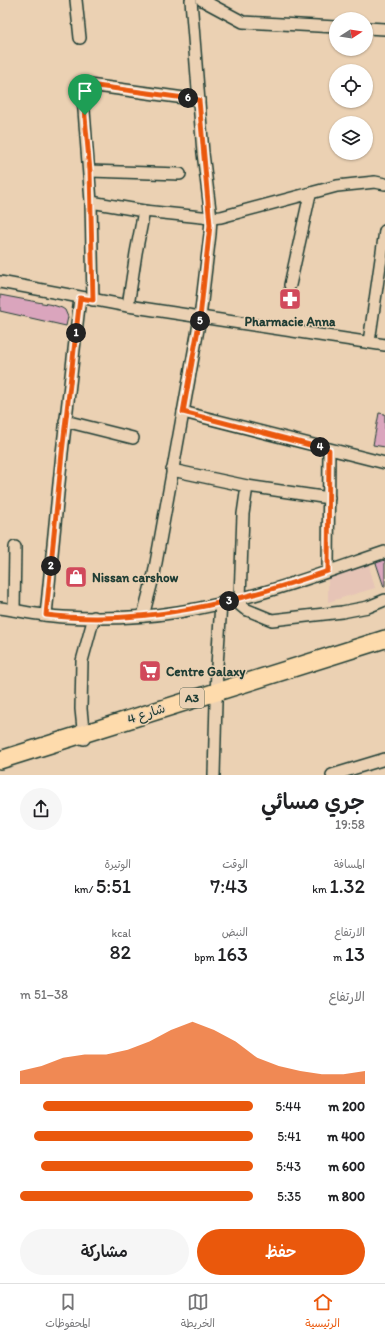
<!DOCTYPE html>
<html lang="ar">
<meta charset="utf-8">
<style>
body{margin:0;font-family:Itim,"Playpen Sans Arabic",sans-serif;background:#f6f6f6;color:#202124;direction:rtl;height:100vh;display:flex;flex-direction:column;font-size:15px;white-space:nowrap}
*{box-sizing:border-box;margin:0}
p{font-size:13px;color:#757577}
.icon{flex:none;width:22px;height:22px;fill:none;stroke:currentColor;stroke-width:2;stroke-linecap:round;stroke-linejoin:round}
.map{position:relative;height:775px;overflow:hidden;direction:ltr}
.drawer{display:flex;flex-direction:column;background:#fff;flex:1}
.drawer>*{flex:none}
.needle{width:26px;rotate:78deg}
.controls{position:absolute;left:329px;top:12px;display:grid;gap:8px}
.controls a{display:grid;place-items:center;width:44px;height:44px;border-radius:50%;background:#fff;box-shadow:0 1px 3px #0004;font-size:20px}
.pin{position:absolute;display:grid;place-items:center;width:34px;height:34px;color:#fff;margin:-41px -17px;border-radius:50% 50% 50% 0;rotate:-45deg;box-shadow:0 0 4px #0007}
.pin .icon{rotate:45deg}
.km{position:absolute;width:20px;height:20px;margin:-10px;border-radius:50%;background:#222;color:#fff;font-size:11px;line-height:20px;text-align:center}
.round{display:grid;place-items:center;flex:none;width:42px;height:42px;border-radius:21px;background:#f6f6f6}
.head{display:flex;align-items:center;justify-content:space-between;height:68px;padding:0 20px}
h1{font-size:22px;font-weight:600;line-height:30px}
.stats{display:grid;grid-template-columns:repeat(3,1fr);gap:6px;height:68px;padding:4px 20px}
.stats div{display:grid;align-content:center}
.stats b{font-size:20px;font-weight:600}
.stats small{font-size:11px;font-weight:400}
.stats p{font-size:11px}
.chart{height:112px;padding:8px 20px}
.chart p{display:flex;justify-content:space-between}
.chart svg{width:100%;height:72px;margin-top:4px;fill:#ea580c;opacity:.7}
.primary-button{display:flex;gap:8px;margin-top:auto;padding:8px 20px}
.primary-button a{flex:1;height:46px;border-radius:24px;background:#ea580c;color:#fff;font-size:16px;font-weight:600;line-height:46px;text-align:center}
.primary-button a+a{background:#f6f6f6;color:#202124}
ul{padding:0 20px;list-style:none;font-size:13px}
li{display:grid;grid-template-columns:64px 48px 1fr;align-items:center;height:30px}
li i{height:10px;border-radius:5px;background:#ea580c}
.dock{display:flex;justify-content:space-around;align-items:center;height:56px;border-top:1px solid #e0e0e0;background:#fff;font-size:11px;color:#757577}
.dock a{display:grid;justify-items:center;gap:2px}
.dock .current{color:#ea580c}
.map>svg:first-child{display:block}
</style>
<div class="map">
<svg width="385" height="775" viewBox="0 0 385 775">
<rect width="100%" height="100%" fill="#ebd1b3"/>
<filter id="ink" filterUnits="userSpaceOnUse"><feTurbulence type="fractalNoise" baseFrequency=".025" numOctaves="2"/><feDisplacementMap in="SourceGraphic" scale="8" xChannelSelector="R" yChannelSelector="G"/><feConvolveMatrix kernelMatrix="1 2 1 2 8 2 1 2 1" color-interpolation-filters="sRGB"/></filter>
<g filter="url(#ink)">
<path fill="#e6c4b6" d="M 368,562 L 375,588 L 328,602 L 328,574 Z"/>
<g fill="#daa5bd" stroke="#1f3d34">
<path d="M 0,295 L 53,305 L 62,308 L 65,310 L 68,317 L 66,326 L 0,311 Z"/>
<path d="M 379,413 L 385,414 L 385,447 L 373,445 Z"/>
<path d="M 385,560 L 385,587 L 384,587 L 376,563 Z"/>
</g>
<g fill="none" stroke-linecap="round" stroke-linejoin="round">
<g stroke="#1f3d34" stroke-width="14">
<g id="minor">
<path d="M 76,0 L 80,38"/>
<path d="M 202,0 L 243,22 L 336,27"/>
<path d="M 366,28 L 385,29"/>
<path d="M 199,100 L 82,84 L 91,202 L 144,211 L 211,218 L 221,217 L 337,186 L 375,182 L 385,184"/>
<path d="M 90,171 L 180,174"/>
<path d="M 91,202 L 93,300"/>
<path d="M 0,282 L 128,306 L 385,345"/>
<path d="M 290,285 L 310,194"/>
<path d="M 128,306 L 136,253 L 144,211"/>
<path d="M 369,342 L 385,231"/>
<path d="M 183,412 L 385,463"/>
<path d="M 65,421 L 133,438"/>
<path d="M 172,470 L 247,486 L 329,498"/>
<path d="M 328,571 L 329,450"/>
<path d="M 240,598 L 243,514 L 247,486"/>
<path d="M 234,600 L 245,609 L 272,620 L 342,612 L 368,607 L 385,600"/>
<path d="M 0,608 C 21,611 42,616 63,617 C 101,619 141,618 178,612 C 249,601 317,575 385,552"/>
<path d="M 14,610 L 15,547"/>
<path d="M 46,615 L 62,453 L 80,298"/>
<path d="M 143,616 L 154,574 L 200,318 L 210,234 L 211,218 L 203,153 L 191,0"/>
<path d="M 84,739 L 81,709 L 82,661 L 94,617"/>
<path d="M 214,775 L 217,666 L 221,603"/>
<path d="M 332,775 L 385,759"/>
</g>
</g>
<g stroke="#1f3d34" stroke-width="20">
<path id="highway" d="M 0,760 L 385,639"/>
</g>
<use href="#minor" stroke="#ebd1b3" stroke-width="11"/>
<use href="#highway" stroke="#fedbac" stroke-width="17"/>
</g>
</g>
<g fill="none" stroke-linecap="round" stroke-linejoin="round" filter="url(#ink)">
<g stroke="#fff" stroke-width="8">
<path id="route" d="M 82,84 L 199,100 L 210,225 L 200,318 L 183,412 L 329,450 L 328,571 C 238,602 142,627 46,615 L 62,453 L 80,298 L 93,300 L 90,171 Z"/>
</g>
<use href="#route" stroke="#ea580c" stroke-width="5"/>
</g>
<defs>
<g id="pharmacy-square" transform="scale(1.15)"><rect x="-9" y="-9" width="18" height="18" rx="4" fill="#d1495b" stroke="#ebd1b3"/><path d="M-2-6h4v4h4v4h-4v4h-4v-4h-4v-4h4Z" fill="#fff"/></g>
<g id="shop-square" transform="scale(1.15)"><rect x="-9" y="-9" width="18" height="18" rx="4" fill="#d1495b" stroke="#ebd1b3"/><path d="M-5-2.5h2.3a2.7 3.5 0 0 1 5.4 0H5L5.5 6h-11ZM-1.5-2.5h3a1.5 2.3 0 0 0-3 0Z" fill="#fff"/></g>
<g id="supermarket-square" transform="scale(1.15)"><rect x="-9" y="-9" width="18" height="18" rx="4" fill="#d1495b" stroke="#ebd1b3"/><path d="M-6-5.5h2.5l.6 2H6L4.5 2H-2.5L-4.4-4H-6ZM-1.5 3.2a1.3 1.3 0 1 0 .1 0ZM3 3.2a1.3 1.3 0 1 0 .1 0Z" fill="#fff"/></g>
</defs>
<g fill-rule="evenodd">
<use href="#pharmacy-square" x="290" y="299"/>
<use href="#shop-square" x="76" y="577"/>
<use href="#supermarket-square" x="150" y="671"/>
</g>
<g text-anchor="middle" stroke-width="3" stroke-linejoin="round" paint-order="stroke">
<rect fill="#ebd1b3" stroke="#5c695a" stroke-width="1" x="180" y="688" width="24" height="20" rx="3"/>
<g font-size="12" font-weight="bold" fill="#1f3d34">
<text x="192" y="702">A3</text>
</g>
<g font-size="13" font-weight="bold" fill="#1f3d34" stroke="#ebd1b3" text-anchor="start">
<text x="290" y="326" text-anchor="middle">Pharmacie Anna</text>
<text x="92" y="582">Nissan carshow</text>
<text x="166" y="676">Centre Galaxy</text>
</g>
<g font-size="13" fill="#1f3d34" stroke="#ebd1b3">
<text transform="translate(146 713) rotate(-18)" y="5">شارع 4</text>
</g>
</g>
</svg>
<div class="controls">
<a><svg class="needle" viewBox="-14 -14 28 28"><path d="M0-13l5 13h-10z" fill="#e53935"/><path d="M0 13l5-13h-10z" fill="#757577"/></svg></a>
<a><svg class="icon" aria-label="locate" viewBox="0 0 24 24"><circle cx="12" cy="12" r="6"/><path d="M12 2v4M12 18v4M2 12h4M18 12h4"/></svg></a>
<a><svg class="icon" aria-label="layers" viewBox="0 0 24 24"><path d="M12 4l9 5-9 5-9-5zM3 14l9 5 9-5"/></svg></a>
</div>
<div class="pin" style="left:85px;top:115px;background:#1e9e55"><svg class="icon" aria-label="arrive" viewBox="0 0 24 24"><path d="M6 21V4h12l-3 4 3 4H6"/></svg></div>
<b class="km" style="left:76px;top:333px">1</b>
<b class="km" style="left:51px;top:566px">2</b>
<b class="km" style="left:229px;top:601px">3</b>
<b class="km" style="left:320px;top:447px">4</b>
<b class="km" style="left:200px;top:321px">5</b>
<b class="km" style="left:188px;top:98px">6</b>
</div>
<section class="drawer">
<div class="head"><div><h1>جري مسائي</h1><p>19:58</p></div><a class="round"><svg class="icon" aria-label="share" viewBox="0 0 24 24"><path d="M12 15V3M7 8l5-5 5 5M5 13v7h14v-7"/></svg></a></div>
<div class="stats">
<div><p>المسافة</p><b>1.32<small> km</small></b></div>
<div><p>الوقت</p><b>7:43</b></div>
<div><p>الوتيرة</p><b>5:51<small> /km</small></b></div>
</div>
<div class="stats">
<div><p>الارتفاع</p><b>13<small> m</small></b></div>
<div><p>النبض</p><b>163<small> bpm</small></b></div>
<div><p>kcal</p><b>82</b></div>
</div>
<div class="chart"><p><span>الارتفاع</span>38–51 m</p>
<svg viewBox="0 0 160 44" preserveAspectRatio="none"><path d="M0 44V36L10 33L20 28L30 26L40 26L50 23L60 18L70 11L80 6L90 11L100 18L110 28L120 33L130 36L140 38L150 38L160 36V44z"/></svg>
</div>
<ul>
<li><b>200 m</b>5:44<i style="width:90%"></i></li>
<li><b>400 m</b>5:41<i style="width:94%"></i></li>
<li><b>600 m</b>5:43<i style="width:91%"></i></li>
<li><b>800 m</b>5:35<i style="width:100%"></i></li>
</ul>
<div class="primary-button"><a>حفظ</a><a>مشاركة</a></div>
</section>
<nav class="dock">
<a class="current"><svg class="icon" aria-label="home" viewBox="0 0 24 24"><path d="M3 11l9-7 9 7M6 9v11h12V9"/></svg>الرئيسية</a>
<a><svg class="icon" aria-label="map" viewBox="0 0 24 24"><path d="M3 6l6-2 6 2 6-2v14l-6 2-6-2-6 2zM9 4v14M15 6v14"/></svg>الخريطة</a>
<a><svg class="icon" aria-label="saved" viewBox="0 0 24 24"><path d="M7 4h10v16l-5-4-5 4z"/></svg>المحفوظات</a>
</nav>
